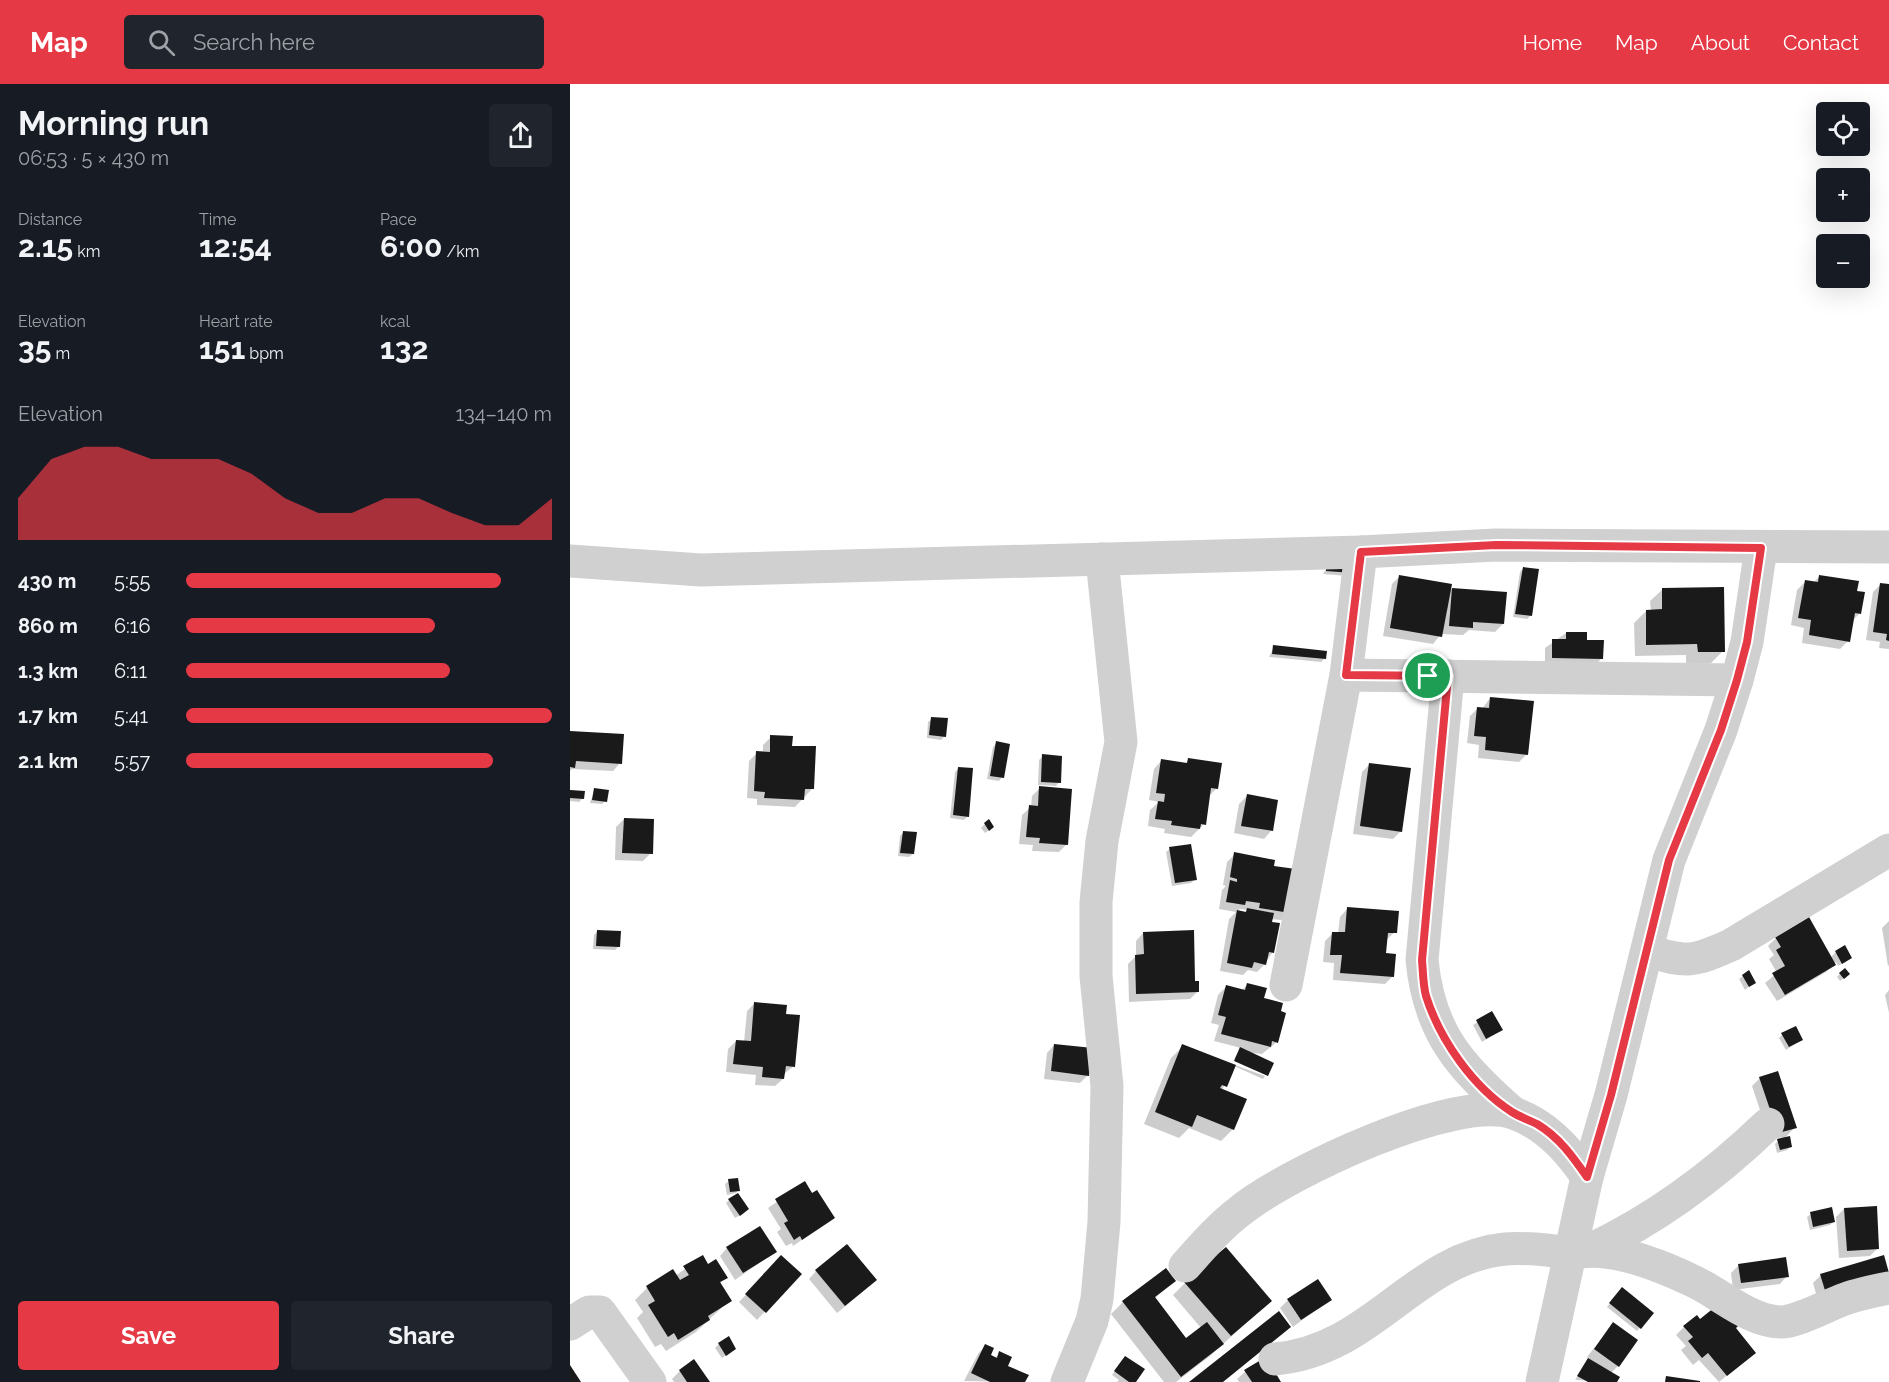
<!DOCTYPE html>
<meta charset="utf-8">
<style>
body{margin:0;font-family:Raleway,sans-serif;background:#20242c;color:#f1f3f6;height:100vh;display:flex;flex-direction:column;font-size:22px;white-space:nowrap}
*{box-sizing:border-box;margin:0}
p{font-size:20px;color:#9ea1a6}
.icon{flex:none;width:33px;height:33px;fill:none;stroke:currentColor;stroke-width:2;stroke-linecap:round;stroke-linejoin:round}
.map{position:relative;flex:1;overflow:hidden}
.drawer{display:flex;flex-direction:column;background:#171b24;width:570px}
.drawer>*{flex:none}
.buttons{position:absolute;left:1246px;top:18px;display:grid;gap:12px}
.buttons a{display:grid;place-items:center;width:54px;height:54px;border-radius:6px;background:#171b24;box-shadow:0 6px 24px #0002;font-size:30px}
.pin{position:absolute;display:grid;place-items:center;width:51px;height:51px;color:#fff;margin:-26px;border:3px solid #fff;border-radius:50%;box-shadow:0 2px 6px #0007}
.round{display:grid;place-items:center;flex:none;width:63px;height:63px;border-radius:6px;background:#20242c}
.headline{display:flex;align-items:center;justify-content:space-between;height:102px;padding:0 18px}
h1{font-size:33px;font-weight:700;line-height:45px}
.figures{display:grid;grid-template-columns:repeat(3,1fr);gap:9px;height:102px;padding:6px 18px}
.figures div{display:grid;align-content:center}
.figures b{font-size:30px;font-weight:700}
.figures small{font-size:16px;font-weight:400}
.figures p{font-size:16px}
.chart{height:168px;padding:12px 18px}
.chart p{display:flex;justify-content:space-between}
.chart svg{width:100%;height:108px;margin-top:6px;fill:#e63946;opacity:.7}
.button{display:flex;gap:12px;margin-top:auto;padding:12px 18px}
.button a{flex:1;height:69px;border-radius:6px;background:#e63946;color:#fff;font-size:24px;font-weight:700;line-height:69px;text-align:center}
.button a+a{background:#20242c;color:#f1f3f6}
ul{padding:0 18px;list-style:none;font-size:20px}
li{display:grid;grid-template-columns:96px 72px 1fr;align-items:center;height:45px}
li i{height:15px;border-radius:8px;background:#e63946}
header{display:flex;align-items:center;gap:36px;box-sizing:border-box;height:84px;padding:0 30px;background:#e63946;color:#fff}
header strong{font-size:28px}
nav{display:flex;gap:33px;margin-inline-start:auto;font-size:21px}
.search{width:420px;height:54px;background:#20242c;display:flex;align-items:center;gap:15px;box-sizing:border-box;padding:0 21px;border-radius:6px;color:#9ea1a6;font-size:22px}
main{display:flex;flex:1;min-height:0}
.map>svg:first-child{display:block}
</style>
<header>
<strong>Map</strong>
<div class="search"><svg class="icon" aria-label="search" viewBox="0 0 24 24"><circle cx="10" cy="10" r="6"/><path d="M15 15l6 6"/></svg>Search here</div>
<nav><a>Home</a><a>Map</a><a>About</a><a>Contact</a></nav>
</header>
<main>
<section class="drawer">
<div class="headline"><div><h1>Morning run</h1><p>06:53 · 5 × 430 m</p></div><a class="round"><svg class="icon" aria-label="share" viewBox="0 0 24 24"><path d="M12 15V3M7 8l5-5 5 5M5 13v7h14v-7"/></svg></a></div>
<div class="figures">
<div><p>Distance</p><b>2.15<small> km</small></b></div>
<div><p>Time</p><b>12:54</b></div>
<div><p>Pace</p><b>6:00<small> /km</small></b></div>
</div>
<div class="figures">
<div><p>Elevation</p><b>35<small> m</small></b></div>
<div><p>Heart rate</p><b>151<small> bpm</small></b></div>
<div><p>kcal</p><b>132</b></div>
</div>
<div class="chart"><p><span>Elevation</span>134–140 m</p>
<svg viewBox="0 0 160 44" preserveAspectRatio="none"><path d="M0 44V27L10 11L20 6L30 6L40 11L50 11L60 11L70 17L80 27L90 33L100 33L110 27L120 27L130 33L140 38L150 38L160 27V44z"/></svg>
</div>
<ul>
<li><b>430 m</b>5:55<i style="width:86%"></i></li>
<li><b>860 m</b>6:16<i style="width:68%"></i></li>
<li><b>1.3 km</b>6:11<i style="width:72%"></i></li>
<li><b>1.7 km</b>5:41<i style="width:100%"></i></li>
<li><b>2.1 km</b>5:57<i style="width:84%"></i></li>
</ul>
<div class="button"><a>Save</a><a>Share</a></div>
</section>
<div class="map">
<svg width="1319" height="1298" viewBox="0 0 1319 1298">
<rect width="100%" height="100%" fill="#fff"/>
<g fill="#0003" fill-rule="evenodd">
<path d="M 757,484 L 782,486 L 778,492 L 753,490 Z"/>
<path d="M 953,484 L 960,532 L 957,535 L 943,533 L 950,488 Z"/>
<path d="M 830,492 L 880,505 L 935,509 L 933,540 L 925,548 L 899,546 L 893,551 L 871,550 L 863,560 L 813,552 L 822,500 Z"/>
<path d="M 1250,492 L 1286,508 L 1289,530 L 1282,537 L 1278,557 L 1270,565 L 1232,559 L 1234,544 L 1221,541 L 1227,506 L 1235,498 L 1243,499 Z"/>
<path d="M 1311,500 L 1319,501 L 1319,565 L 1309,564 L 1310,558 L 1296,556 L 1303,508 Z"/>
<path d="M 1093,505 L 1153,567 L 1141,579 L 1116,580 L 1116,571 L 1065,572 L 1064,539 L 1076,527 L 1081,527 L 1080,517 Z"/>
<path d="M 996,549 L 1015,557 L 1032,574 L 1024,582 L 975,582 L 975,564 Z"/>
<path d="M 704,563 L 755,574 L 751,578 L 699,573 Z"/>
<path d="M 920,614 L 957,670 L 949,678 L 908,674 L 909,661 L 897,659 L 900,632 L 908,624 L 912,625 Z"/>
<path d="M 362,635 L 375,652 L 371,656 L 357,654 L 358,638 Z"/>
<path d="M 0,649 L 50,679 L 43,687 L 2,685 L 0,687 Z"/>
<path d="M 201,653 L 220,663 L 242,705 L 225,723 L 187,721 L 187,715 L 177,714 L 179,677 L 187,669 L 193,669 L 193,661 Z"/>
<path d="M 427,659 L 432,693 L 429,697 L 417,695 L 423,663 Z"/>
<path d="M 473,672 L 489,698 L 486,702 L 468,701 L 469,676 Z"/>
<path d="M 619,676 L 647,704 L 638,713 L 634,740 L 621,753 L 594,749 L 595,745 L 578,742 L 580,726 L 589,718 L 579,716 L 584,685 L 591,677 L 615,680 Z"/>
<path d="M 800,680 L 831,747 L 823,755 L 783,750 L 792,688 Z"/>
<path d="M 388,685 L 398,732 L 394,736 L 380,734 L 385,688 Z"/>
<path d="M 470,704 L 497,760 L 489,768 L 462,767 L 463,761 L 449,760 L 452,731 L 461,723 L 462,712 Z"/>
<path d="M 25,705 L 35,717 L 32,720 L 20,719 Z"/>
<path d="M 0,709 L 13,714 L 9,718 L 0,717 Z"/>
<path d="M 677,712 L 701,747 L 694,755 L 664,749 L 669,720 Z"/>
<path d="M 54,735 L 81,769 L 73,777 L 45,776 L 46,743 Z"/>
<path d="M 418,737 L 419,746 L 415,749 L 411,744 Z"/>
<path d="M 334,748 L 343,770 L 339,773 L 328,772 L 330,752 Z"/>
<path d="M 600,765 L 625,795 L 621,799 L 602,802 L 596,768 Z"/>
<path d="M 665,770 L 703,783 L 719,829 L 711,836 L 701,835 L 702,869 L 695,880 L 687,888 L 678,886 L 673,891 L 650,887 L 659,835 L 666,828 L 649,825 L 652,806 L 656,802 L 653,801 L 657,778 ZM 670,825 L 677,826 L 674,829 L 667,827 Z"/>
<path d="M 777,825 L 825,848 L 816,856 L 814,870 L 823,892 L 815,900 L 763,896 L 764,879 L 753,878 L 755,857 L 763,849 L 768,849 L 770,833 Z"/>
<path d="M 1319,837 L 1319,881 L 1318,882 L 1312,844 Z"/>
<path d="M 28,847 L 49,862 L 45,866 L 23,865 L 24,851 Z"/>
<path d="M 573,849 L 623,898 L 627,908 L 620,915 L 559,918 L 558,880 L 566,872 L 566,857 Z"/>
<path d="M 1206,854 L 1260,874 L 1266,868 L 1276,877 L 1268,882 L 1266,878 L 1256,888 L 1207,917 L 1195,899 L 1207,889 L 1199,875 L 1204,871 L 1198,862 Z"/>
<path d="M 1270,890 L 1274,894 L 1270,897 L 1267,893 Z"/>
<path d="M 1173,892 L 1184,898 L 1175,906 L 1169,895 Z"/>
<path d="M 677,901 L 693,915 L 707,958 L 692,970 L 675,968 L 697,990 L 664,975 L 671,964 L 644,957 L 649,941 L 641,939 L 648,911 L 656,903 L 671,907 Z"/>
<path d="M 1319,906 L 1319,929 L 1315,911 Z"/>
<path d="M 185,919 L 214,932 L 224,982 L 214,990 L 213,995 L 205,1002 L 185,1001 L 186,991 L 156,988 L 158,965 L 166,957 L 174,958 L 177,927 Z"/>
<path d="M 922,929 L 931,946 L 912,958 L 903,941 Z"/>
<path d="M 1212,951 L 1231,956 L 1216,966 L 1209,954 Z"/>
<path d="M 484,961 L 518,991 L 510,999 L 474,995 L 477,969 Z"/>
<path d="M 613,962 L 695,992 L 693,995 L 664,982 L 652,1006 L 663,1045 L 651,1057 L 619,1044 L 609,1054 L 574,1040 L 601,974 Z"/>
<path d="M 1190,994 L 1225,1043 L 1214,1055 L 1220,1063 L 1217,1066 L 1207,1069 L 1205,1060 L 1212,1053 L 1200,1056 L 1182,1002 Z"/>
<path d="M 159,1097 L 168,1106 L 166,1109 L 157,1111 L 155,1100 Z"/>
<path d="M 234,1099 L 263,1134 L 223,1162 L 222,1159 L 216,1162 L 207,1148 L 211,1145 L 198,1124 Z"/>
<path d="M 159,1116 L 174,1129 L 165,1134 L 156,1119 Z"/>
<path d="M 1274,1125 L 1308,1164 L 1300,1172 L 1269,1174 L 1266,1133 Z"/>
<path d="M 1241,1130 L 1264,1138 L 1260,1141 L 1240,1146 L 1237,1133 Z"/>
<path d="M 157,1164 L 205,1168 L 165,1196 L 150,1172 Z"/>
<path d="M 132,1173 L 138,1182 L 156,1194 L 149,1200 L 160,1216 L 126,1248 L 96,1267 L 91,1260 L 85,1263 L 67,1234 L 73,1228 L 65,1216 L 77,1204 L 103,1188 L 105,1192 Z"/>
<path d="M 204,1181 L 230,1190 L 187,1236 L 169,1218 Z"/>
<path d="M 1169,1181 L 1217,1192 L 1210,1200 L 1163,1206 L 1161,1189 Z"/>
<path d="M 246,1187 L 297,1204 L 267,1229 L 239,1195 Z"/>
<path d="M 1251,1191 L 1311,1202 L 1249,1220 L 1243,1199 Z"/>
<path d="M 604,1197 L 584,1215 L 616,1256 L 631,1244 L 603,1211 L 615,1199 L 700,1217 L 640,1272 L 606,1298 L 594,1298 L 541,1230 L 553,1218 Z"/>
<path d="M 1049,1208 L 1082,1230 L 1067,1247 L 1037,1223 Z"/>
<path d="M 760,1215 L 723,1243 L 710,1224 L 718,1216 Z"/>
<path d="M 1130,1237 L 1164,1244 L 1176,1276 L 1149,1298 L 1129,1276 L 1123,1281 L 1111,1266 L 1116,1262 L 1106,1251 L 1114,1243 Z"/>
<path d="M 1043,1240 L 1048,1282 L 1041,1289 L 1045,1298 L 1005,1296 L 1019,1275 L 1017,1273 Z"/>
<path d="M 149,1260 L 161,1268 L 152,1274 L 145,1264 Z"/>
<path d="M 415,1262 L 419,1271 L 425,1274 L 430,1269 L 436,1282 L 454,1298 L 394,1297 L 408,1270 Z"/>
<path d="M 552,1277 L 564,1298 L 547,1298 L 549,1296 L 542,1291 Z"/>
<path d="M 110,1287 L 138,1298 L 104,1298 L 102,1295 Z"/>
<path d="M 675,1288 L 709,1298 L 669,1298 L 667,1295 Z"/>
</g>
<g fill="#1a1a1a">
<path d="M 756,483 L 784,485 L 783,489 L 756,487 Z"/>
<path d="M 953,483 L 969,485 L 962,532 L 945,530 Z"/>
<path d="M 829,491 L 882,500 L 872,553 L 820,544 Z"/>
<path d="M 1249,491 L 1289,497 L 1287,507 L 1295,508 L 1291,530 L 1285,529 L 1280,558 L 1239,551 L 1241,536 L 1228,534 L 1235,496 L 1248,498 Z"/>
<path d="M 1310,499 L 1319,500 L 1319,557 L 1316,556 L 1317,550 L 1303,548 Z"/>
<path d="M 1154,503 L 1155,568 L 1128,568 L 1127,560 L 1076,561 L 1076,526 L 1092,525 L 1092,504 Z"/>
<path d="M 882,504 L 937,508 L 934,540 L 903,538 L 903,544 L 879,542 Z"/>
<path d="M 996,548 L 1017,548 L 1017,556 L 1034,556 L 1033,575 L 982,574 L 982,555 L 996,555 Z"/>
<path d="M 703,561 L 757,567 L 756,575 L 702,570 Z"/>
<path d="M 920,613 L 964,617 L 958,671 L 915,666 L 916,653 L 904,652 L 907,623 L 919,624 Z"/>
<path d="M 361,633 L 378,634 L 376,653 L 359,651 Z"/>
<path d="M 0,647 L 54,650 L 52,680 L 6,677 L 5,684 L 0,683 Z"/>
<path d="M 200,651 L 223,652 L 222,662 L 246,662 L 244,705 L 235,705 L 234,716 L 194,714 L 195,708 L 184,707 L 186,667 L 200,668 Z"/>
<path d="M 426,657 L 440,660 L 434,694 L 420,692 Z"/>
<path d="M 472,670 L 492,672 L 491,699 L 471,698 Z"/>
<path d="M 618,674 L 652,679 L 648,705 L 641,704 L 636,741 L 631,740 L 630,745 L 601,741 L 602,737 L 585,735 L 588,717 L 594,718 L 595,710 L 586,709 L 591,675 L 617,679 Z"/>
<path d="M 799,679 L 841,684 L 832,748 L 790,742 Z"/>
<path d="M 388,683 L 403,684 L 399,733 L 383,731 Z"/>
<path d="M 469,702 L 502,705 L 498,761 L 469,759 L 470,754 L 456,753 L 459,721 L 468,722 Z"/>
<path d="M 24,704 L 39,706 L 37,718 L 22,716 Z"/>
<path d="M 0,706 L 15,707 L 14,715 L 0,714 Z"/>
<path d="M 677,710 L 708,716 L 703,747 L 671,742 Z"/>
<path d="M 54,734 L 84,735 L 83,770 L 52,769 Z"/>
<path d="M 419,735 L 424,743 L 419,747 L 414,739 Z"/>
<path d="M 333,747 L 347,748 L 344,770 L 330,769 Z"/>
<path d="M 621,760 L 627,796 L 605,799 L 599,763 Z"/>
<path d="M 664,768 L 705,776 L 704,782 L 733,786 L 720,829 L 689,824 L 690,819 L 676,817 L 675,821 L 656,818 L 660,796 L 667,798 L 667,795 L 660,793 Z"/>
<path d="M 777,823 L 829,827 L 827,849 L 818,849 L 816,869 L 826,870 L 824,893 L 770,889 L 772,871 L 760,871 L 762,848 L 775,848 Z"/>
<path d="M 677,824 L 704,829 L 702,838 L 710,839 L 704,869 L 699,868 L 696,881 L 684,878 L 682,884 L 657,879 L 667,826 L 676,828 Z"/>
<path d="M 1239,833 L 1266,881 L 1215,911 L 1202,889 L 1215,882 L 1206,866 L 1211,863 L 1205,853 Z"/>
<path d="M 27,846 L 51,847 L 50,863 L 26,862 Z"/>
<path d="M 624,846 L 625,897 L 629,897 L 629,908 L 566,910 L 565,871 L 574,870 L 573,848 Z"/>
<path d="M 1275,861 L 1282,874 L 1272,880 L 1265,867 Z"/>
<path d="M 1275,884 L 1280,890 L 1274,895 L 1269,889 Z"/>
<path d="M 1179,886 L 1186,899 L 1179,903 L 1172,891 Z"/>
<path d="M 677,899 L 697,904 L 694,914 L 713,919 L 711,927 L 716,929 L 708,959 L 702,957 L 701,963 L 651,950 L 656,933 L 648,931 L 656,901 L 675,906 Z"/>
<path d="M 184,918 L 217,921 L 216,930 L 230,931 L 225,983 L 216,982 L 214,995 L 192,993 L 193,983 L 163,980 L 166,956 L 181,957 Z"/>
<path d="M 922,927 L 933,946 L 916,955 L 906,936 Z"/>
<path d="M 1226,942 L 1233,956 L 1219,963 L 1211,949 Z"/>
<path d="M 484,960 L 523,964 L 519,992 L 481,987 Z"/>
<path d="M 612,960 L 666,981 L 657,1003 L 652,1001 L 650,1004 L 677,1015 L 664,1046 L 627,1031 L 622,1043 L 585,1028 Z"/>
<path d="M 670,963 L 704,979 L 698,992 L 664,977 Z"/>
<path d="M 1208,987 L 1227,1044 L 1208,1049 L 1189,993 Z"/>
<path d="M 1220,1052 L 1222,1063 L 1210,1066 L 1207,1055 Z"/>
<path d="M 168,1094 L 170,1107 L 160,1108 L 158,1095 Z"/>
<path d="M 235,1097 L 242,1109 L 247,1106 L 265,1134 L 232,1156 L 230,1152 L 224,1156 L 214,1139 L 218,1137 L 205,1115 Z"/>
<path d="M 168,1109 L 179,1125 L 170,1132 L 158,1115 Z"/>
<path d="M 1307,1122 L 1309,1165 L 1277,1167 L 1274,1124 Z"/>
<path d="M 1262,1123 L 1265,1138 L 1243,1143 L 1240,1128 Z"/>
<path d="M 190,1142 L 207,1168 L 173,1189 L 156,1163 Z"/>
<path d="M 277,1160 L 307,1196 L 275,1222 L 245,1186 Z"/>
<path d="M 656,1163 L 702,1217 L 661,1252 L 614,1198 Z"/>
<path d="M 133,1171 L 138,1180 L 146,1175 L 158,1194 L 150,1198 L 162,1217 L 138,1232 L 140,1236 L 108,1256 L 104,1249 L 98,1253 L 78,1221 L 85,1217 L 76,1202 L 103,1185 L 110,1196 L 119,1191 L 113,1182 Z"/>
<path d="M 211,1171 L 232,1190 L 196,1229 L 175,1210 Z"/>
<path d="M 1314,1171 L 1319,1189 L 1257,1213 L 1250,1190 Z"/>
<path d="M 1216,1173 L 1219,1193 L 1171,1199 L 1168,1180 Z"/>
<path d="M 596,1184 L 606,1197 L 585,1213 L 616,1254 L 637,1238 L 654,1260 L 611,1293 L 552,1217 Z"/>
<path d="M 748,1195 L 762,1216 L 731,1236 L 717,1215 Z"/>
<path d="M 1052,1203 L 1084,1229 L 1071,1245 L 1039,1219 Z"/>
<path d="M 1145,1223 L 1169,1241 L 1166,1244 L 1186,1269 L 1157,1292 L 1138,1269 L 1132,1274 L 1118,1257 L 1123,1253 L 1113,1242 L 1127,1231 L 1130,1235 Z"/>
<path d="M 709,1227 L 721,1243 L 653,1298 L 619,1298 Z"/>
<path d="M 1043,1238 L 1068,1256 L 1049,1283 L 1024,1265 Z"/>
<path d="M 159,1252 L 166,1265 L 156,1272 L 148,1259 Z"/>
<path d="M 415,1260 L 424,1264 L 421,1271 L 427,1274 L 429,1267 L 442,1273 L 438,1282 L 459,1291 L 455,1298 L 420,1298 L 401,1289 Z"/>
<path d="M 555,1272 L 575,1285 L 566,1298 L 559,1298 L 544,1287 Z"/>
<path d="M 696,1273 L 711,1298 L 682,1298 L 674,1286 Z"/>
<path d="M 1018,1274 L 1050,1293 L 1047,1298 L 1018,1298 L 1007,1292 Z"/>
<path d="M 124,1275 L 140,1298 L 117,1298 L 109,1286 Z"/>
<path d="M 0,1281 L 11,1298 L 0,1298 Z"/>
<path d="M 1096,1292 L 1130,1297 L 1130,1298 L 1095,1298 Z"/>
</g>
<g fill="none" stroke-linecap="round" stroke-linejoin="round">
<g stroke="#d0d0d0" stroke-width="33">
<path d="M 0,477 L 131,486 L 791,468 L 926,461 L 1319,463"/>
<path d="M 776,591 L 1167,596"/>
<path d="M 878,592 L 852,876 C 859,948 889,982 942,1028"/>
<path d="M 1078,867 C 1117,879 1123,878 1161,861 L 1319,766"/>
<path d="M 716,901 L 776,591 L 791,468"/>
<path d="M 1020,1166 C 1088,1134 1144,1092 1198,1040"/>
<path d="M 615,1182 C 633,1162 649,1143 670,1127 C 717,1089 885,1009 943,1029 C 976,1040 999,1066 1017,1093"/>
<path d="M 0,1240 L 19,1228 L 30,1228 L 80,1298"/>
<path d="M 705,1275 C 802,1267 844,1174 935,1165 C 955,1163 975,1166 994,1168 C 1008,1169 1021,1166 1035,1168 C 1064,1171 1098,1185 1125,1198 C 1152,1211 1179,1237 1211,1238 C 1227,1238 1258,1221 1275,1215 C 1289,1210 1304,1207 1319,1204"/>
<path d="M 497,1298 L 522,1237 L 527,1215 L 534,1138 L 537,1002 L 526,892 L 526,818 L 532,757 L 551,658 L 532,475"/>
<path d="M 972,1298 L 1017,1093 L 1041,1011 L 1099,776 L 1151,646 L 1167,596 L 1177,558 L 1191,464"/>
</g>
</g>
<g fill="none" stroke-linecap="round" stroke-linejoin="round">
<g stroke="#fff" stroke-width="12">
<path id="route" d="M 926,461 L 1191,464 L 1177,558 L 1167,596 L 1151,646 L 1099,776 L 1041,1011 L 1017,1093 C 1003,1073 989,1053 967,1040 C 959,1036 950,1033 942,1028 C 903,1003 870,956 856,912 C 853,901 853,887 852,876 L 878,592 L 776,591 L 791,468 Z"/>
</g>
<use href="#route" stroke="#e63946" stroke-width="8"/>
</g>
</svg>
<div class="buttons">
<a><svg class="icon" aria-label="locate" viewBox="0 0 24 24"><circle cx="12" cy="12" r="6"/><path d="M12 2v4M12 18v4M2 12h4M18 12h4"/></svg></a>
<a>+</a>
<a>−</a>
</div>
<div class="pin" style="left:858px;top:592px;background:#1e9e55"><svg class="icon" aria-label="arrive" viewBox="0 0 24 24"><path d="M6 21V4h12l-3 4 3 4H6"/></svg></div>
</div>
</main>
